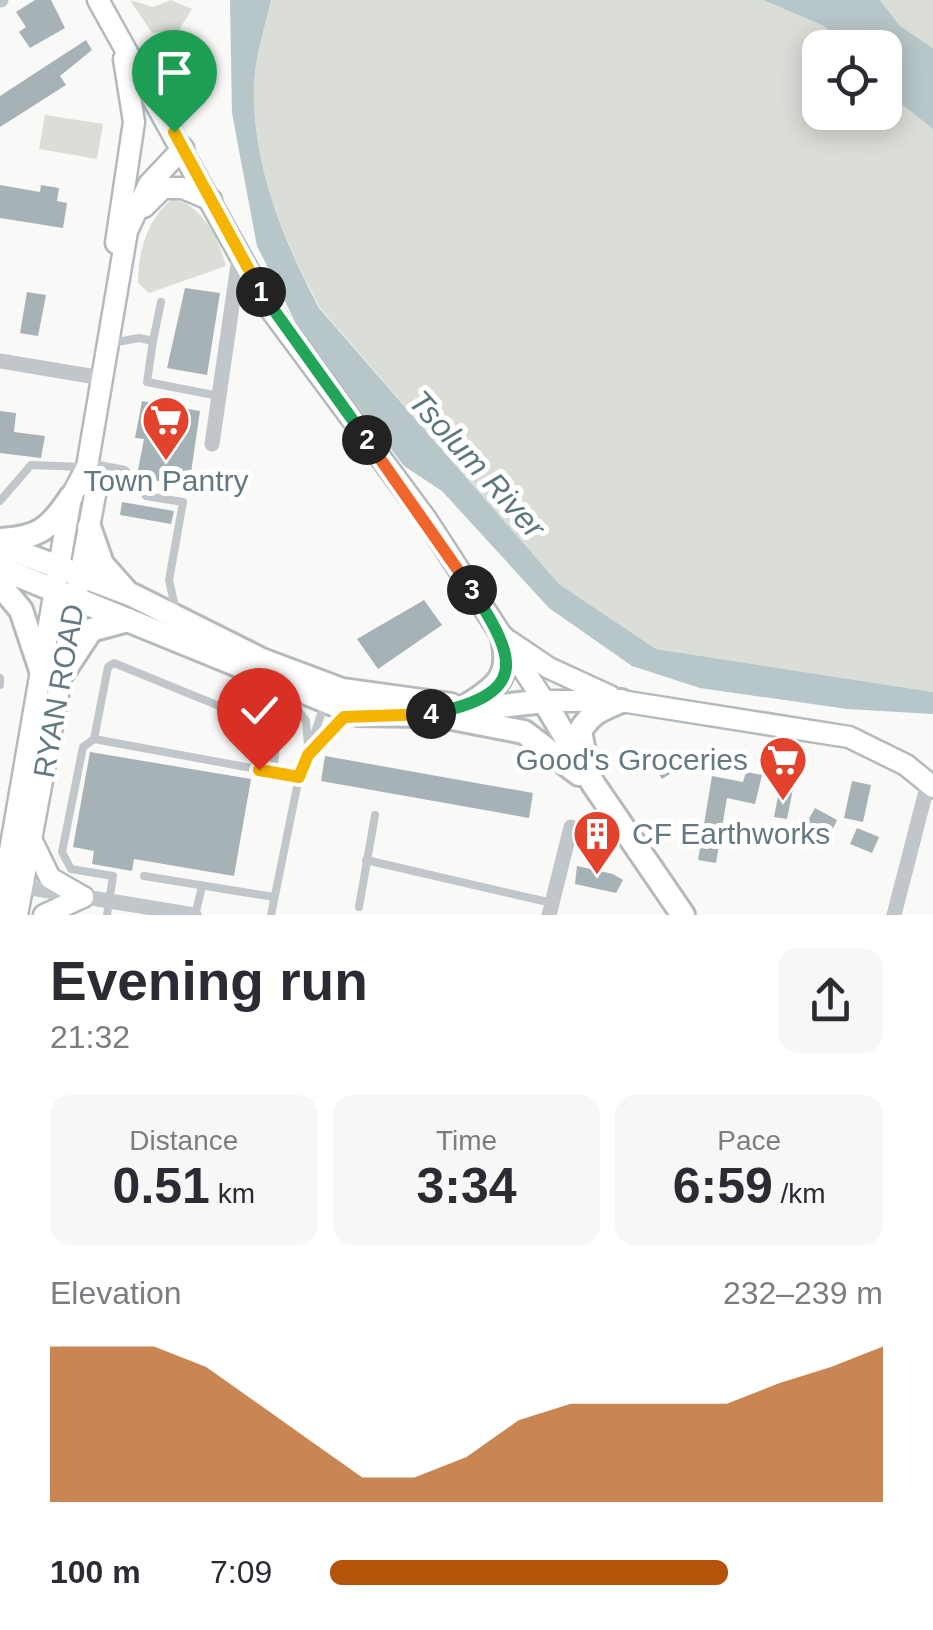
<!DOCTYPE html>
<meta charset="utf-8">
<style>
body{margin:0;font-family:Arial,sans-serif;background:#f7f7f7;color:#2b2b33;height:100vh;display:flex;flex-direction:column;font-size:38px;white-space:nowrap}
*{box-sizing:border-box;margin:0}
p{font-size:32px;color:#7c7c81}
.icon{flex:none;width:55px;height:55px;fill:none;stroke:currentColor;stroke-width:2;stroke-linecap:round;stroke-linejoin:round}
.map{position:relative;height:915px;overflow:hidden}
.drawer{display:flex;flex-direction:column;background:#fff;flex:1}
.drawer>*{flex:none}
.buttons{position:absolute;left:802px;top:30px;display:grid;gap:20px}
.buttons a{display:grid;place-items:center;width:100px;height:100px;border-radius:20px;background:#fff;box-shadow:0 5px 25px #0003;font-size:50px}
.pin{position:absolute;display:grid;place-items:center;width:85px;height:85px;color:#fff;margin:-102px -42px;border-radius:50% 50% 50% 0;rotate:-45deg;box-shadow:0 0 10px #0007}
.pin .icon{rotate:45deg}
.km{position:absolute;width:50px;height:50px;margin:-25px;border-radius:50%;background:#222;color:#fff;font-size:28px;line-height:50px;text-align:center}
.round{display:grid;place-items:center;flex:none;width:105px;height:105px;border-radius:20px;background:#f7f7f7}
.overview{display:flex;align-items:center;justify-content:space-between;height:170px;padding:0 50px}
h1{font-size:55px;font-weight:800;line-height:75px}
.figures{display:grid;grid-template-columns:repeat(3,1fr);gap:15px;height:170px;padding:10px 50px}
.figures div{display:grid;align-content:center;border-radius:20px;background:#f7f7f7;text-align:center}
.figures b{font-size:50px;font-weight:800}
.figures small{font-size:28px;font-weight:400}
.figures p{font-size:28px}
.chart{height:280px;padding:20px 50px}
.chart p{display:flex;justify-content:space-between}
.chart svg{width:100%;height:180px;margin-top:10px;fill:#b45309;opacity:.7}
ul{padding:0 50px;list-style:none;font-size:32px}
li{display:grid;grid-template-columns:160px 120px 1fr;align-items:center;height:75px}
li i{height:25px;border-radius:12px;background:#b45309}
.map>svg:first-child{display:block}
</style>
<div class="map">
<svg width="933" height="915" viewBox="0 0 933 915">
<rect width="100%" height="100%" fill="#f9f9f7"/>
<g fill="#daded6">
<path d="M 130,0 L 153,7 L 171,0 L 192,9 L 179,30 L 152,33 Z"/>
<path d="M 271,0 L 763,0 L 824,26 L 845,47 L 820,48 L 820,112 L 885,112 L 885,91 L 933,129 L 933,692 L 656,649 L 559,584 L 320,308 C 283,239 252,165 254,85 C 255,57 265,27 271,0 Z"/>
<path d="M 880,0 L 933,0 L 933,48 L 900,26 Z"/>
<path d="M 45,115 L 103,124 L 97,159 L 39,149 Z"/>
<path d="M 173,198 C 203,207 218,237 226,266 L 149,293 L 138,283 C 138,250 148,218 173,198 Z"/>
</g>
<g fill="#b7c6c8">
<path d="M 230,0 L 271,0 C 265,27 255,57 254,85 C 252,165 283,239 319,308 L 559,584 L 656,649 L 933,692 L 933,714 L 847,709 L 700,688 L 632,666 L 549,608 L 442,491 L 404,466 L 299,329 L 257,246 L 232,113 Z"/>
<path d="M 763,0 L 880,0 L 900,26 L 933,48 L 933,129 L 885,91 L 885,48 L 845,47 L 824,26 Z"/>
</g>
<g fill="#a7b2b6">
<path d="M 35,0 L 51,0 L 65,28 L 30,48 L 19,32 L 26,27 L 16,12 Z"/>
<path d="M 86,40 L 92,50 L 60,76 L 66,85 L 0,127 L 0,96 Z"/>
<path d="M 0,185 L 40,192 L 41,185 L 59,188 L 57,201 L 67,203 L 63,228 L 0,218 Z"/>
<path d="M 185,288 L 220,293 L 207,375 L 167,368 Z"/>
<path d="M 27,292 L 46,295 L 38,336 L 20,333 Z"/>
<path d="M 142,401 L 200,411 L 189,486 L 152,480 L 153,472 L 138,470 L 144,439 L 135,438 Z"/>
<path d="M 0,411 L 16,413 L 14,432 L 45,436 L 41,458 L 0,453 Z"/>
<path d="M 122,502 L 174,511 L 171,524 L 120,515 Z"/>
<path d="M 424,600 L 442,625 L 378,669 L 357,639 Z"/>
<path d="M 662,751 L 676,770 L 662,779 L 649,760 Z"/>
<path d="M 90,752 L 251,779 L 234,876 L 134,859 L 132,871 L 92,864 L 94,851 L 73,847 Z"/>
<path d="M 325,756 L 533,793 L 529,818 L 321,781 Z"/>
<path d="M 746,772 L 762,775 L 755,804 L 727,798 L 716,863 L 698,860 L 712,776 L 743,782 Z"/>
<path d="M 852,781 L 871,785 L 863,822 L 844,818 Z"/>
<path d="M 780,786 L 793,789 L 787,819 L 774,817 Z"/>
<path d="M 815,808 L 837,820 L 830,835 L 807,822 Z"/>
<path d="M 857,828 L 879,837 L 872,853 L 850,844 Z"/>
<path d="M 577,866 L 613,874 L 623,880 L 616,893 L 575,884 Z"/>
</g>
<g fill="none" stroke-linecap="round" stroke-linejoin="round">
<g stroke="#b3babe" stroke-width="25">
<g id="secondary">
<path d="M 98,0 L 268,306 L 426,519 L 544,701 L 621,701 L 849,737 L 906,765 L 933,787"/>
<path d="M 144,207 L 163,188 L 183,188 L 211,200"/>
<path d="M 116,243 L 134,122 L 124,59"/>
<path d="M 509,641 L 549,668 L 610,696"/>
<path d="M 32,841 L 50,878 L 83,897"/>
<path d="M 0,909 L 71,497 L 87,467 L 127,231 L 149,184 L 183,148"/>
<path d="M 17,915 L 95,495 L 87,467"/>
<path d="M 44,915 L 83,897"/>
</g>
</g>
<g stroke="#b4babd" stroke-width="28">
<g id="primary">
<path d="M 89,527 L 102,564 L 125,590"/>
<path d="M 0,540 C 38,538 50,529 71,497"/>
<path d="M 0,545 L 132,595 L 262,660 L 342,690 L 451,705"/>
<path d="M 0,568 L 358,714 L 424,715 L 544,701 L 594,785 L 683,915"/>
<path d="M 0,585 L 21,610 L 41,670"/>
<path d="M 64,671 L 91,630 L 128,620"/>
<path d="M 468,705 C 499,686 511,675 503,638"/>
<path d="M 452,718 L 524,732 L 579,774"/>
<path d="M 585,758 L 580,731 C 592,712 602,709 621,701"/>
</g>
</g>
<g stroke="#c0c6c9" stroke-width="8">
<path d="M 153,341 L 161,302"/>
<path d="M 112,343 L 139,338 L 153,341 L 147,382 L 219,396"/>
<path d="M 88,463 L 125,470 L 146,496 L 183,502 L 169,580 L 176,611"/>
<path d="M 0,501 L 31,465 L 82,467"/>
<path d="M 0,678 L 0,685"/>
<path d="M 284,692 L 306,721 L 308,745"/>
<path d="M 94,739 L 83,747 L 62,852 L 71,869 L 113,876 L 107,915"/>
<path d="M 311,751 L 347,716"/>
<path d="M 273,772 L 94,739 L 108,667 L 114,663 L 278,730 L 273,772 L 299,777"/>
<path d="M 366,860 L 552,903"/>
<path d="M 144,876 L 274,897"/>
<path d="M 359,907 L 375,815"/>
<path d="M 195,915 L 202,887"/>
<path d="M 271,915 L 299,777 L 324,706"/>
</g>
<g stroke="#c0c6c9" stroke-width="15">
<path d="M 0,0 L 1,0"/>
<path d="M 0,361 L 102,378"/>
<path d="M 212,444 L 240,251"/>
<path d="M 13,885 L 194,915"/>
<path d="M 549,915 L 571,827"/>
<path d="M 894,915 L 928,783"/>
</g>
<use href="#secondary" stroke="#fff" stroke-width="20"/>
<use href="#primary" stroke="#fff" stroke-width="22"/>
</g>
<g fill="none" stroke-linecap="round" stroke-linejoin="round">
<g stroke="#fff" stroke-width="20">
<path id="split-1" d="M 174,132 L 261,292"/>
</g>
<g stroke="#fff" stroke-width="20">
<path id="split-2" d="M 261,292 L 367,440"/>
</g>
<g stroke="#fff" stroke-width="20">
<path id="split-3" d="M 367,440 L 472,590"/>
</g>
<g stroke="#fff" stroke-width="20">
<path id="split-4" d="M 431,714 C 529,694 518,660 472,590"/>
</g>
<g stroke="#fff" stroke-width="20">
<path id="split-5" d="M 259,770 L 299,777 L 308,755 L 344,717 L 431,714"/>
</g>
<use href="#split-1" stroke="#f5b400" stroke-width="12"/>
<use href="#split-2" stroke="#22a559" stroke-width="12"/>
<use href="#split-3" stroke="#f0652b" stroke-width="12"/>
<use href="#split-4" stroke="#22a559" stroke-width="12"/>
<use href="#split-5" stroke="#f5b400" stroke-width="12"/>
</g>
<defs>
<g id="supermarket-pin" transform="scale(2.5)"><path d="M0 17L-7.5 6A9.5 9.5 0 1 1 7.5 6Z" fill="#e3422d" stroke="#fff"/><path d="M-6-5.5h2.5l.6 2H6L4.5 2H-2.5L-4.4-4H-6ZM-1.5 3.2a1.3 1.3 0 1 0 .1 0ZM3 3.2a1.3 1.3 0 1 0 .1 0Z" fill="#fff"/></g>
<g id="building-pin" transform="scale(2.5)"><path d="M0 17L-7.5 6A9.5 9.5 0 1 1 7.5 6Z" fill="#e3422d" stroke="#fff"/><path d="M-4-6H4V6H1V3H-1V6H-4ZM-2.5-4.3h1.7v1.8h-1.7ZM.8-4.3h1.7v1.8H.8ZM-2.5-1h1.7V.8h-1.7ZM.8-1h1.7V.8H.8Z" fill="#fff"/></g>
</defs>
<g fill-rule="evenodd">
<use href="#supermarket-pin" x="166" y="420"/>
<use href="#supermarket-pin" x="783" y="760"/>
<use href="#building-pin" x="597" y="834"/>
</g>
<g text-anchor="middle" stroke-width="10" stroke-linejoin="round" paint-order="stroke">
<g font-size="30" fill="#657982" stroke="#fff">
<text x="166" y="491">Town Pantry</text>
<text x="748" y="770" text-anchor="end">Good's Groceries</text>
<text x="632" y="844" text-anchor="start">CF Earthworks</text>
</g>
<g font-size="30" fill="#657982" stroke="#fff">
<text transform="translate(59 691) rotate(-80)" y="10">RYAN ROAD</text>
</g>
<g font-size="32" font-style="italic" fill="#5f787c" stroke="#fff">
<text transform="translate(477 464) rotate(48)" y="11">Tsolum River</text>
</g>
</g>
</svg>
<div class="buttons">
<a><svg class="icon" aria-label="locate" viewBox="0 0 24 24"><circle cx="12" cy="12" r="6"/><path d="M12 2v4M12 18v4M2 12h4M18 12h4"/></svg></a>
</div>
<div class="pin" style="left:174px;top:132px;background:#1e9e55"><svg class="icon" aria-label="arrive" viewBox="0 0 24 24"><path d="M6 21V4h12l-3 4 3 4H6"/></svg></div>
<div class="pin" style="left:259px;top:770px;background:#d93025"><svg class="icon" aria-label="check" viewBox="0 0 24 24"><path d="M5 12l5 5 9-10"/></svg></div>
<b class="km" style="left:261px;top:292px">1</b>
<b class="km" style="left:367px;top:440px">2</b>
<b class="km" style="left:472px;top:590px">3</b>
<b class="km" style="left:431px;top:714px">4</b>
</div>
<section class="drawer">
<div class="overview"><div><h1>Evening run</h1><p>21:32</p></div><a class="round"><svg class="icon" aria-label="share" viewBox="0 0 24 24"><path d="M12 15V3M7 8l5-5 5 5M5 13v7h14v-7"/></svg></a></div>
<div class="figures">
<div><p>Distance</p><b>0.51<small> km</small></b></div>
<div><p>Time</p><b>3:34</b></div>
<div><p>Pace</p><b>6:59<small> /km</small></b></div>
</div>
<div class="chart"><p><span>Elevation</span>232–239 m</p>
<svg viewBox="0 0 160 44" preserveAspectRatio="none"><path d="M0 44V6L10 6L20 6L30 11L40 20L50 29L60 38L70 38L80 33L90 24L100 20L110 20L120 20L130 20L140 15L150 11L160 6V44z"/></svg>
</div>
<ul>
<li><b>100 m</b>7:09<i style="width:72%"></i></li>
</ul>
</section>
